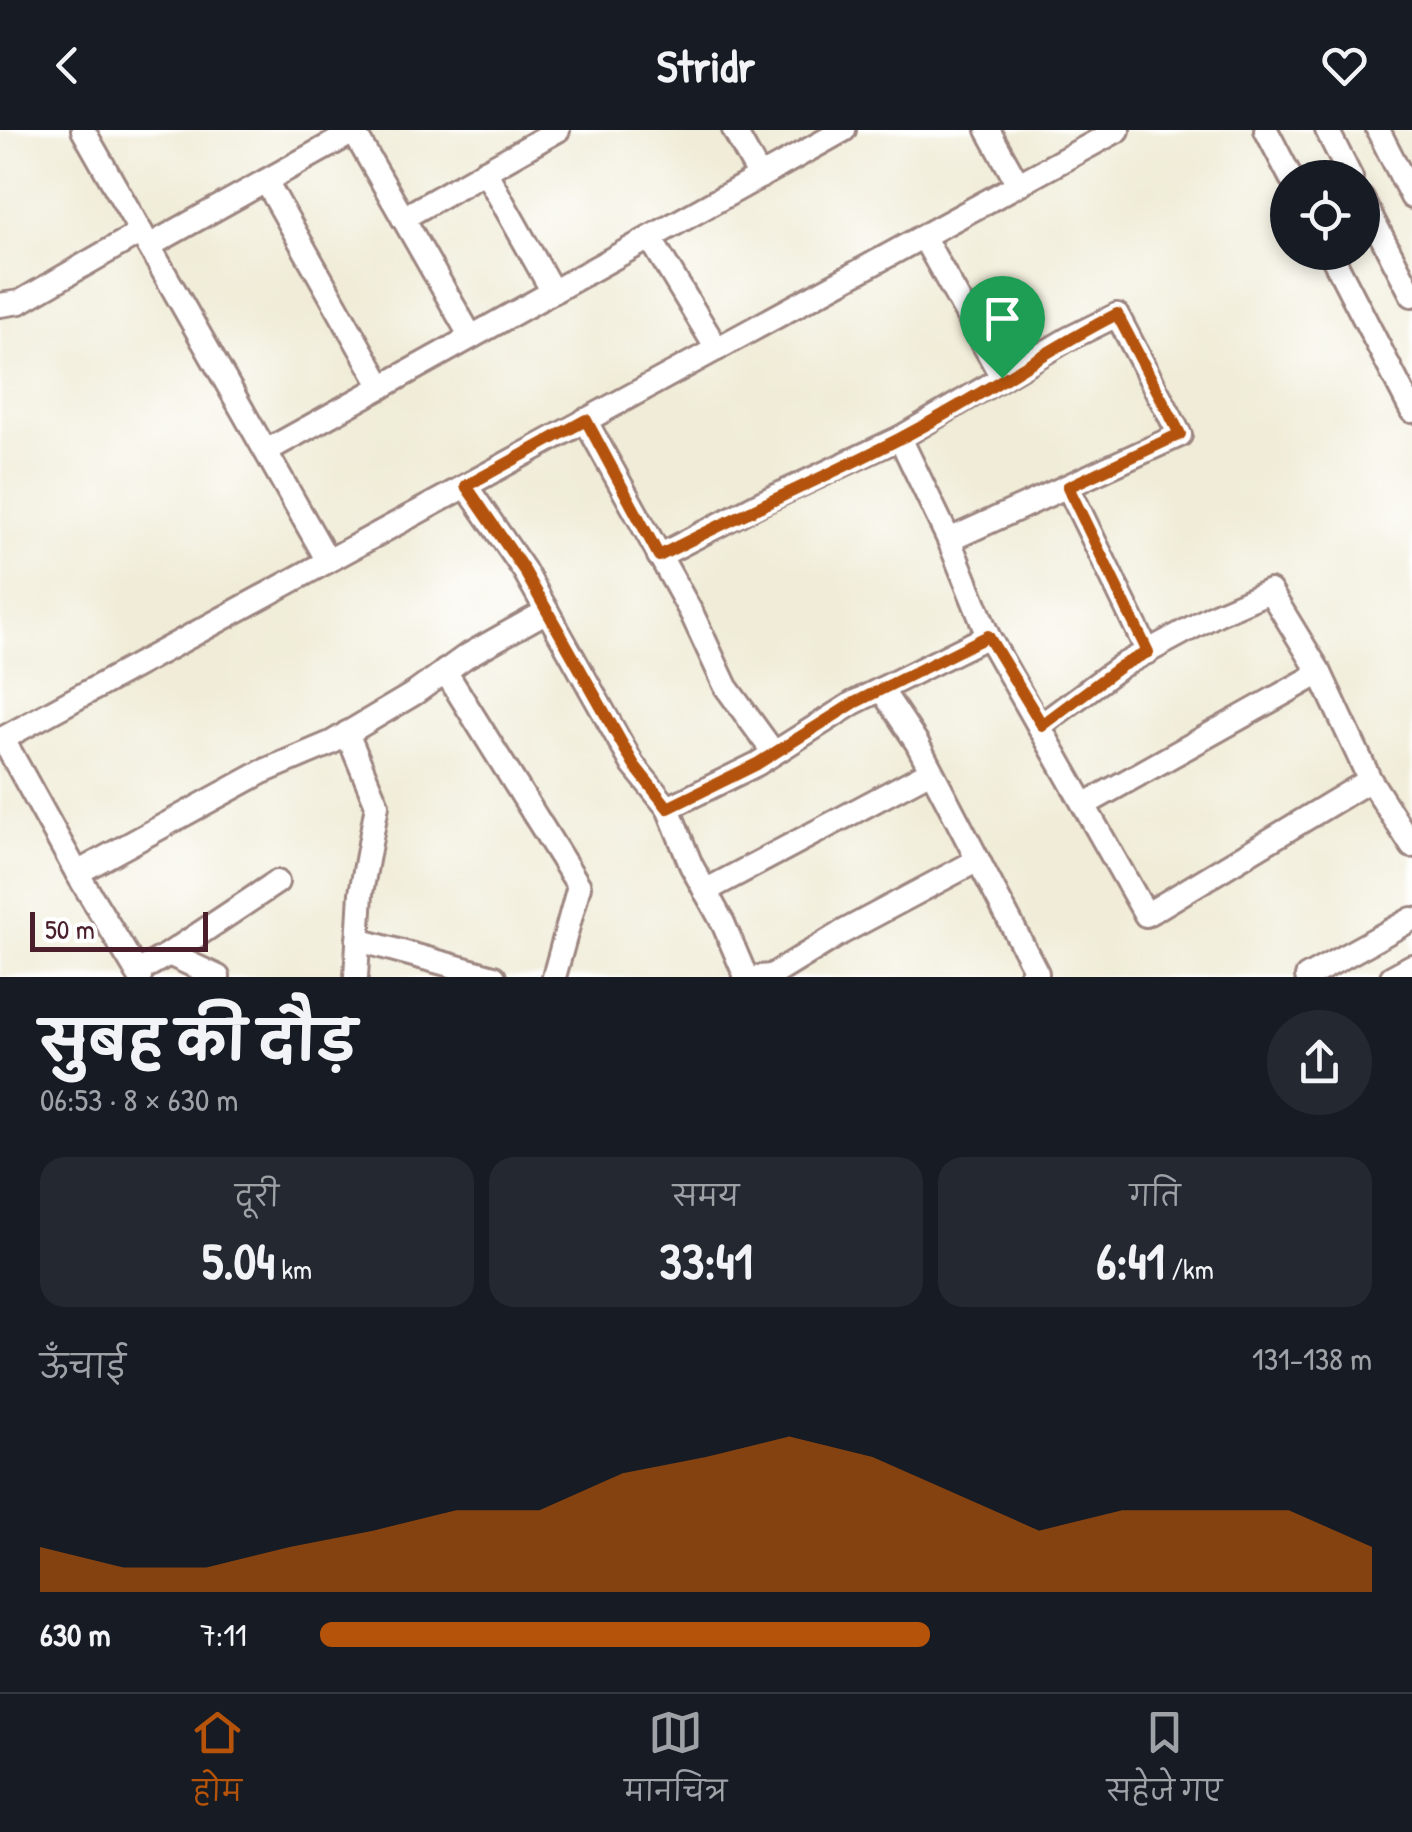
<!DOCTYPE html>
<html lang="hi">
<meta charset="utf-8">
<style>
body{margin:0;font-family:"Patrick Hand","Playpen Sans Deva",sans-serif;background:#242831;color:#f1f3f6;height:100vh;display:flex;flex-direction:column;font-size:38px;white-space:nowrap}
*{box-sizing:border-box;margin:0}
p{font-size:32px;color:#9ea1a6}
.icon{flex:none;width:55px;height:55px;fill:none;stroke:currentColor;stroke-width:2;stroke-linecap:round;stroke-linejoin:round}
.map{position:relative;height:847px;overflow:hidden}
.details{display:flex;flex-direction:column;background:#171b24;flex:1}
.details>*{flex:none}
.controls{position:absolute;left:1270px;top:30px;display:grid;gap:20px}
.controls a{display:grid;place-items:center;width:110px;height:110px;border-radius:50%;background:#171b24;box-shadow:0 5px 15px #0003;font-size:50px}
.scale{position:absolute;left:30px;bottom:25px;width:178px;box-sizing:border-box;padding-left:10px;border:5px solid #4a1f2b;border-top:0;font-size:28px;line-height:35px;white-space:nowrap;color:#4a1f2b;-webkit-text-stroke:8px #fff;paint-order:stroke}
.pin{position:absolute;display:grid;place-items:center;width:85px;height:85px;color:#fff;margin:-102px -42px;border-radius:50% 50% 50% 0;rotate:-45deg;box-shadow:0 0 10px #0007}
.pin .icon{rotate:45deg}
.round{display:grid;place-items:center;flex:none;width:105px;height:105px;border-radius:52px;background:#242831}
.overview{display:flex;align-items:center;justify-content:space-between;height:170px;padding:0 40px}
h1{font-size:55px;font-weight:700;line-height:75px}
.metrics{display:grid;grid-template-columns:repeat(3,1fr);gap:15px;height:170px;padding:10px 40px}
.metrics div{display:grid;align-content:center;border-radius:25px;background:#242831;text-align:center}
.metrics b{font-size:50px;font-weight:700}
.metrics small{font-size:28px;font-weight:400}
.metrics p{font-size:28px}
.chart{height:280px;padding:20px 40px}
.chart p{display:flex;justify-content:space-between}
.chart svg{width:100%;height:180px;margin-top:10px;fill:#b45309;opacity:.7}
ul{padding:0 40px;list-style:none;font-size:32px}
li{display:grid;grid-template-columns:160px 120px 1fr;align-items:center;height:75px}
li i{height:25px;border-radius:12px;background:#b45309}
header{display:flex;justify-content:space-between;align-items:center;height:130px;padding:0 40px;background:#171b24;font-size:45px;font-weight:700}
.tabs{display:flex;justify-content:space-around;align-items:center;height:140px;border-top:2px solid #363941;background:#171b24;font-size:28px;color:#9ea1a6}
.tabs a{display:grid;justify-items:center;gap:5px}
.tabs .selected{color:#b45309}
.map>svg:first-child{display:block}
</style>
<header><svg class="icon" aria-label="back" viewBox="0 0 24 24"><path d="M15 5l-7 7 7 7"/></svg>Stridr<svg class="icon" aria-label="heart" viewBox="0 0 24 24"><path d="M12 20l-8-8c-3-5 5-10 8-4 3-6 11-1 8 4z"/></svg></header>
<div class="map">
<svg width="1412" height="847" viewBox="0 0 1412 847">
<rect width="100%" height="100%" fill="#fff"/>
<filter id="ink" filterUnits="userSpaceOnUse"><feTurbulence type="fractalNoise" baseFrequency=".01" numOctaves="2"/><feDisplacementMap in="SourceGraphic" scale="20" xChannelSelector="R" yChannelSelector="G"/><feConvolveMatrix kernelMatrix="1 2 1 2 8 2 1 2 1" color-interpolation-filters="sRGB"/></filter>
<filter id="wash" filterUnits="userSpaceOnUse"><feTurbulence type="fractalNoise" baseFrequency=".0048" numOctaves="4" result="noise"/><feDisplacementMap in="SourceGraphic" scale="40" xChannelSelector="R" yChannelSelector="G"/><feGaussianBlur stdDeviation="2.25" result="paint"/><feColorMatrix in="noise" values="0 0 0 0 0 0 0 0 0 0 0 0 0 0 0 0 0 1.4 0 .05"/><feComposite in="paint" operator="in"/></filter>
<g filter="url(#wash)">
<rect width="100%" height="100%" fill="#f0ecd7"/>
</g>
<g filter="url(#ink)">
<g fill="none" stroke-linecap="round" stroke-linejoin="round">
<g stroke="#9d8681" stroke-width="28">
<g id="minor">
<path d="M 83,0 L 328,431"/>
<path d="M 734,0 L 760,47"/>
<path d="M 988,0 L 1018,54"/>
<path d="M 1266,0 L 1291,48"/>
<path d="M 1327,0 L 1351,48"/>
<path d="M 1378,0 L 1412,67"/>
<path d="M 354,2 L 471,207"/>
<path d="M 485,41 L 553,162"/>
<path d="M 266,51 L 382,257"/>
<path d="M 1362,69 L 1412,165"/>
<path d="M 403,88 L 558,0"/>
<path d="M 650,108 L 717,219"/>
<path d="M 924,108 L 1002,247"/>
<path d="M 149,116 L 357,0"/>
<path d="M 1330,122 L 1412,281"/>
<path d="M 0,175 L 20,172 L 141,102"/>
<path d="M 585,290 L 692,484 L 726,557 L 774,623"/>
<path d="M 900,308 L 949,410 L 988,506 L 1146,785 L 1370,650"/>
<path d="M 266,321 L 844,0"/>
<path d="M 466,356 L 524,440 L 633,635 L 668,678 L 691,735 L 723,793 L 746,847"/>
<path d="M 1068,357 L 1148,522"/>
<path d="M 659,426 L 759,374 L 900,308 L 1068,209 L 1117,185 L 1180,305 L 949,410"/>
<path d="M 445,541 L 579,756 L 554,847"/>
<path d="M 1041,595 L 1121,536 L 1217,484 L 1270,461 L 1320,543 L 1370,650 L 1412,716"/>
<path d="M 347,603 L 377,675 L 361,763 L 356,847"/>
<path d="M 3,609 L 77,743 L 140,847"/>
<path d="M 0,610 L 1118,0"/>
<path d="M 1084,675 L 1320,543"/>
<path d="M 668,678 L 757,634 L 853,573 L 988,506"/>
<path d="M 978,730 L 1037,843 L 1030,847"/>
<path d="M 77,743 L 262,642 L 331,613 L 415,563 L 465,527 L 547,481"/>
<path d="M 705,761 L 931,641"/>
<path d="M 358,810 L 494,847"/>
<path d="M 169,824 L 218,847"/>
<path d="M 137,842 L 169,824 L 277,752"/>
<path d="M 759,847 L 771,846 L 841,803 L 978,730 L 917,613 L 881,559"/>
<path d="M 1307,847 L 1412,789"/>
<path d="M 1392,847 L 1412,836"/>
</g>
</g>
<use href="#minor" stroke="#fff" stroke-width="22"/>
</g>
</g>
<g fill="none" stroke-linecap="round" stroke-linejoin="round" filter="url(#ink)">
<g stroke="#fff" stroke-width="20">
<path id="route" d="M 1117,184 L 1180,304 L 1068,357 L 1148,522 L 1121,536 L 1042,595 L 988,506 L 854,573 L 757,634 L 668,678 L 634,635 L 524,440 L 466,356 L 586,290 L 659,426 C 738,385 820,350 899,309 C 974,271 1042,222 1117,184 Z"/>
</g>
<use href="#route" stroke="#b45309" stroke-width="12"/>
</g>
</svg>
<div class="controls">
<a><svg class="icon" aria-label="locate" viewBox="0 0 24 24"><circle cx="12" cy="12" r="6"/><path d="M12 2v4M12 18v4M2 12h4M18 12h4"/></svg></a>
</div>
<div class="scale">50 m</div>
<div class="pin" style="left:1002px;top:248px;background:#1e9e55"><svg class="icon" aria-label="arrive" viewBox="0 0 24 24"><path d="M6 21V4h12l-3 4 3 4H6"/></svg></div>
</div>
<section class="details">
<div class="overview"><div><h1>सुबह की दौड़</h1><p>06:53 · 8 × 630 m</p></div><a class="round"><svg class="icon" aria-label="share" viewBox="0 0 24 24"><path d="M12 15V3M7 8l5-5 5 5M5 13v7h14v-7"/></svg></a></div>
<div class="metrics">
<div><p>दूरी</p><b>5.04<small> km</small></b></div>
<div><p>समय</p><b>33:41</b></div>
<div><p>गति</p><b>6:41<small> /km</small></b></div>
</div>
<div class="chart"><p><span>ऊँचाई</span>131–138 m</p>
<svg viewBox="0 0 160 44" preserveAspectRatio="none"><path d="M0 44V33L10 38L20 38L30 33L40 29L50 24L60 24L70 15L80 11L90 6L100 11L110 20L120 29L130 24L140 24L150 24L160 33V44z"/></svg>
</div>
<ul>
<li><b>630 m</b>7:11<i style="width:58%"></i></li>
</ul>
</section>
<nav class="tabs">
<a class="selected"><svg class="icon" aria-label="home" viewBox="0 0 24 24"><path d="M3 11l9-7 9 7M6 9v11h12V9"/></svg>होम</a>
<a><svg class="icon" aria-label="map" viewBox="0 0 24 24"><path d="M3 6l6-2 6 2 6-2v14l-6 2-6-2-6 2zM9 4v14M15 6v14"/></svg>मानचित्र</a>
<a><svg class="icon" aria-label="saved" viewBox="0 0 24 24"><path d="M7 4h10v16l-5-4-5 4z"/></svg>सहेजे गए</a>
</nav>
